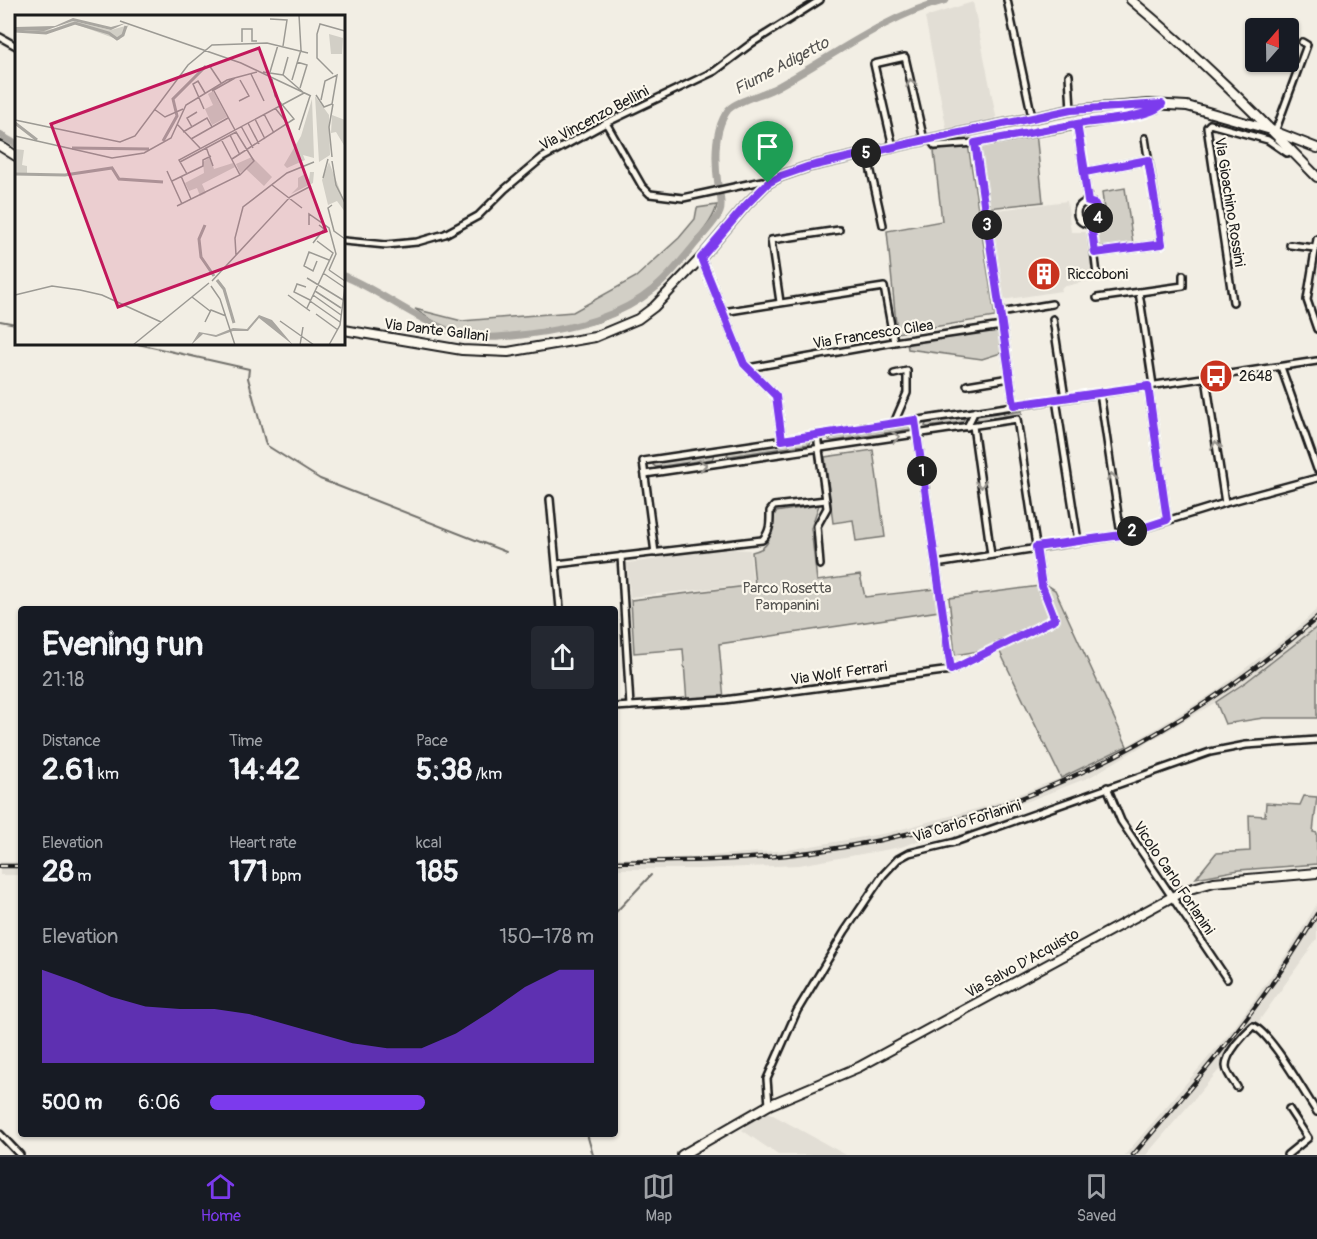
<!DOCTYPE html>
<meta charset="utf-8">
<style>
body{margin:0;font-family:Pangolin,sans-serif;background:#242831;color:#f1f3f6;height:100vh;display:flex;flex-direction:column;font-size:22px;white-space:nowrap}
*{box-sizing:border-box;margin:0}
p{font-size:20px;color:#9ea1a6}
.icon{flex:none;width:33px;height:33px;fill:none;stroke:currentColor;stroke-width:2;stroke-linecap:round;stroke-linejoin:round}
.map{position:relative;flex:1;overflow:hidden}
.side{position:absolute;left:18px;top:606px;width:600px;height:531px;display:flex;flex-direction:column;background:#171b24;border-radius:6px;box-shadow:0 2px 4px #0004}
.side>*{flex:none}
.needle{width:39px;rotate:20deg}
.buttons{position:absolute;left:1245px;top:18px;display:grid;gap:12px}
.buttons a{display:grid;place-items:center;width:54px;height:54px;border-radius:6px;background:#171b24;box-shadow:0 2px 4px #0004;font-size:30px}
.pin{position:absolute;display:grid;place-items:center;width:51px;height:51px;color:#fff;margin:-62px -26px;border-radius:50% 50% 50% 0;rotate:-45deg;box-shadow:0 0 6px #0007}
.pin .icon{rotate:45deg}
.km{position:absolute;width:30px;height:30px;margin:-15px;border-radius:50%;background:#222;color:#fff;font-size:16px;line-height:30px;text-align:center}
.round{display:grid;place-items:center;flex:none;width:63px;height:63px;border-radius:6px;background:#242831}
.headline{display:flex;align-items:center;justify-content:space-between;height:102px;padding:0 24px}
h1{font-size:33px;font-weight:700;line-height:45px}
.figures{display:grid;grid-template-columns:repeat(3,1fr);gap:9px;height:102px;padding:6px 24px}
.figures div{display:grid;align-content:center}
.figures b{font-size:30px;font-weight:700}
.figures small{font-size:16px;font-weight:400}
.figures p{font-size:16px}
.chart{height:168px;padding:12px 24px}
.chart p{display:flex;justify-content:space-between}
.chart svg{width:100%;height:108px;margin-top:6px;fill:#7c3aed;opacity:.7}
ul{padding:0 24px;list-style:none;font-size:20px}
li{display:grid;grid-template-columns:96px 72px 1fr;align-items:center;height:45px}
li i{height:15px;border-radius:8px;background:#7c3aed}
.tab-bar{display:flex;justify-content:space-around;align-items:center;height:84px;border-top:2px solid #363941;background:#171b24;font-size:16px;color:#9ea1a6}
.tab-bar a{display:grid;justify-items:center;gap:3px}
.tab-bar .selected{color:#7c3aed}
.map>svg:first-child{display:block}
</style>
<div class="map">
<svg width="1317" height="1155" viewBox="0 0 1317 1155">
<rect width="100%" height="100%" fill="#f2eee4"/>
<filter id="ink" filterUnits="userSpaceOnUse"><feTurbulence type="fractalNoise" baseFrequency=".0167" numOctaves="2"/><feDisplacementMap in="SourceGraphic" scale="12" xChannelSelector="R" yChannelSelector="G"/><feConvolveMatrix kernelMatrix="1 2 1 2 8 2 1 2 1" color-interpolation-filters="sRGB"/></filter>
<g filter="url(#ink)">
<g fill="#e2ded5">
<path d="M 973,2 L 997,121 L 947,131 L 925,17 Z"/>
<path d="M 1067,201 L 1071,232 L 1087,232 L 1092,280 L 1062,287 L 1061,291 L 1002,300 L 990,211 Z"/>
<path d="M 659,545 L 750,550 L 753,584 L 630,597 L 627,563 L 658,559 L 661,555 Z"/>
<path d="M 1317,609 L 1317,627 L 1246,682 L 1216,702 L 1090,777 L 992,815 L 901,847 L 799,865 L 698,869 L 615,869 L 615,858 L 678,858 L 788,850 L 887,833 L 987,806 L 1061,778 L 1127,746 L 1173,718 L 1213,693 L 1292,633 Z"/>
<rect x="0" y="862" width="21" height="13"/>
<path d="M 1317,904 L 1317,939 L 1249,1035 L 1146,1155 L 1125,1155 L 1236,1025 L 1288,952 Z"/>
<path d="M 764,1110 L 846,1155 L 778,1155 L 742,1130 Z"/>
</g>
<g fill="#d2cfc6" stroke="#777671" stroke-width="1.5">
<path d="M 1036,132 L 1043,202 L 988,208 L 978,143 Z"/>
<path d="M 968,144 L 995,317 L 897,333 L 887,231 L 942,221 L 934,151 Z"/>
<path d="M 1125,188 L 1133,244 L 1098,248 L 1096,230 L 1106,228 L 1102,192 Z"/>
<path d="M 717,205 C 714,219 702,232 693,244 C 671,275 642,301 608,318 C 588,328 494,341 473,337 C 457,334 428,319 415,309 L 462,321 L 573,312 L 636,277 L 679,238 L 695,219 L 697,208 Z"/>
<path d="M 1000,328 L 1004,352 L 982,359 L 908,349 L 907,344 Z"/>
<path d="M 1003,411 L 1004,414 L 1022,411 L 1022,414 L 979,420 L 976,418 L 978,414 Z"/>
<path d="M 961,417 L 964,419 L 962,422 L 928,427 L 925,426 L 927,422 Z"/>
<path d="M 909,424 L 912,426 L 911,429 L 833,441 L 829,440 L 831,436 Z"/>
<path d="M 808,439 L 811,441 L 810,444 L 730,456 L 727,455 L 729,451 Z"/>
<path d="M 873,450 L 885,537 L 856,541 L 853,520 L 833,523 L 825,457 Z"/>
<path d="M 711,453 L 714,455 L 712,459 L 656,467 L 653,465 L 655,461 Z"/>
<path d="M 819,505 L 811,528 L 817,581 L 860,575 L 865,597 L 935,589 L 939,611 L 719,644 L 724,700 L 687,703 L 683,649 L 634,653 L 631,600 L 755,585 L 752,552 C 777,547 767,527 776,512 Z"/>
<path d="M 1047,585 L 1055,590 L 1127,746 L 1061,778 L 998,648 L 955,655 L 949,598 Z"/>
<path d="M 1317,627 L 1317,718 L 1263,718 L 1225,724 L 1216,702 L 1246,682 Z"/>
<path d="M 1304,796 L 1317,797 L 1313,832 L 1317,833 L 1317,864 L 1239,870 L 1196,878 L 1216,853 L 1250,851 L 1249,815 L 1265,816 L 1266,803 L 1300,805 Z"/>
</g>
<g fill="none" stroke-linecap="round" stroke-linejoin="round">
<g stroke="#716f6b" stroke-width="2">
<path d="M 0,321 L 16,324"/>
<path d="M 138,344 L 249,369 L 248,378 L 266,445 L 320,479 L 506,552"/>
<path d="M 615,913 L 651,875"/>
<path d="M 587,1134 L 593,1155"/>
</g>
<g stroke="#a9a6a0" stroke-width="7">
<path d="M 0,135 L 16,144"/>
<path d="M 344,276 C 383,292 416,321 457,333 C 481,340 504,337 529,334 C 574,328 619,318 655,288 C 669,277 680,262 692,248 C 698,240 717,221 720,212 C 723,205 720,193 718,185 C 715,163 713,130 728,110 C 736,101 761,95 773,89 C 831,58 882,17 946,0"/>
</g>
<g stroke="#1c1c1c" stroke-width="10">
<g id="street">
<path d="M 1007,0 L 1032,117"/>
<path d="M 0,37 L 16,46"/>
<path d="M 1069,75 L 1071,110"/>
<path d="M 606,123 L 642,186 L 650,194 L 683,198 L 762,181 L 768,183"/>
<path d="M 1077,124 L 1088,202"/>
<path d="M 1275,132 L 1307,45 L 1302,42"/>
<path d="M 930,139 L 935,146 L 975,143 L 1137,115 L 1156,109 L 1161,105"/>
<path d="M 975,143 L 1014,405"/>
<path d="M 891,148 L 893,147 L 874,64 L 905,57 L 924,140"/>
<path d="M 879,153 L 868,158 L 883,225"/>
<path d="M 1085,172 L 1148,160"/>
<circle cx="1088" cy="213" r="11"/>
<path d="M 1091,223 L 1097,275"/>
<path d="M 1317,239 L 1307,300 L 1317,329"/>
<path d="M 344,241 L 386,245 L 417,242 L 445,234 L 478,216 L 505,189 L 542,158 L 606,123 L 715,71 L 752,43 L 820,0"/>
<path d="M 1290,245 L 1315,248"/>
<path d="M 1095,253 L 1162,244 L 1145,138"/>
<path d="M 701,258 L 744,364 L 776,396 L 782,440"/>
<path d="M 1139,292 L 1153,385"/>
<path d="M 1097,298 L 1183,286 L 1183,275"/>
<path d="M 780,302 L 771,240 L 839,230"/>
<path d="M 1233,302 L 1207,127 L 1210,124 L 1268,140 L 1287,153 L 1292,151"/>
<path d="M 723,312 L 884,287 L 894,342"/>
<path d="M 1000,313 L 1052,304"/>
<path d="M 1053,319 L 1065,398"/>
<path d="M 1281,367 L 1317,469"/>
<path d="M 748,368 L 894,342 L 1002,326"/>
<path d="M 894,374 L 907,371 L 907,393 L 894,423"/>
<path d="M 1206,378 L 1225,503"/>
<path d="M 967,385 L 1010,378"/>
<path d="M 1148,386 L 1167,520"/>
<path d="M 1100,393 L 1121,535"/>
<path d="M 1056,399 L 1078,541"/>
<path d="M 915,420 L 951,670"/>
<path d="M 973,426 L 991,555"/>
<path d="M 967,427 L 975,411"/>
<path d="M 817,435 L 827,508 L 817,526 L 820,565"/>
<path d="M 550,499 L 560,609"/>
<path d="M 655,553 L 643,461 L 1317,361"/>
<path d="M 621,556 L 630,706"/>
<path d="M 557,564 L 762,540 C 771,532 770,521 770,511 L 774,506 L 826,500"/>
<path d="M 936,564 L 1121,535 L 1225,503 L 1317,478"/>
<path d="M 615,707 L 724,700 L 951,670 L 1055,619 L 1042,586 L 1017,419 L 645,474"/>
<path d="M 1107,787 L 1121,821 L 1227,979"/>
<path d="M 1237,1087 C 1233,1081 1226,1073 1226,1066 C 1226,1053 1244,1034 1253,1026 C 1271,1033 1304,1093 1317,1112"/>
<path d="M 769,1105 L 767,1079 L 797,1011 L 845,931 L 883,875 L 898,859 L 909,853 L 955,842 L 1210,752 L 1246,745 L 1317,740"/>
<path d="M 0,1134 L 20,1155"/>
<path d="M 1287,1155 L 1308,1138 L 1289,1109"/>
</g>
</g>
<g stroke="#1c1c1c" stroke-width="12">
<g id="secondary">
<path d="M 1131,0 C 1197,55 1257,115 1317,177"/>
<path d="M 0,146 L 16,156"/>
<path d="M 344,330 L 462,350 L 508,352 L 595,337 L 638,319 L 654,307 L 701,258 L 746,205 L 768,183 L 781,176 L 807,167 L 916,142 L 1071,110 L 1150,104 L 1187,106 L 1271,130 L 1317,148"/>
<path d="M 682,1155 L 769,1105 L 859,1067 L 1183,891 L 1214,882 L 1317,873"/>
</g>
</g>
<use href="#street" stroke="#fbf7ec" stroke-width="5"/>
<use href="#secondary" stroke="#fbf7ec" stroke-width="8"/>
<g stroke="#1c1c1c" stroke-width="4.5">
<g id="rail">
<path d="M 615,862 C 673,861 730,861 787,855 C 988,833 1165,749 1317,618"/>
<path d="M 0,866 L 21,866"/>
<path d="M 1133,1155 C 1199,1078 1266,1002 1317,914"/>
</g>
</g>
<use href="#rail" stroke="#fbf7ec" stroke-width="2" stroke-dasharray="7" stroke-linecap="butt"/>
</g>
<defs><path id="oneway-chevron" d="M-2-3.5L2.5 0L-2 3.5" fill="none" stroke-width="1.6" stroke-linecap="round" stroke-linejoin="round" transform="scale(1.5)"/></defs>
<g stroke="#97948e">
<use href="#oneway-chevron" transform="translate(911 83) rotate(-103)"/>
<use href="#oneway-chevron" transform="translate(896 437) rotate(-8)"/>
<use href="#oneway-chevron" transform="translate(1216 445) rotate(-99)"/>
<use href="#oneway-chevron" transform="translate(703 465) rotate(-8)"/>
<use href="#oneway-chevron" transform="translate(1112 477) rotate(-99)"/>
<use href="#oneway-chevron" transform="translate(981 484) rotate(82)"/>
</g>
</g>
<g fill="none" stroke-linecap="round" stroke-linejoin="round" filter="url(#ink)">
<g stroke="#fff" stroke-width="12">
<path id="route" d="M 768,183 L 746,205 L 701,258 L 744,364 L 776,396 L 782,440 L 915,420 L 951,670 L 1055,619 L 1042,586 L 1036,547 L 1121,535 L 1167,520 L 1148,386 L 1014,405 L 975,143 L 1077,124 L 1085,172 L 1148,160 L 1162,244 L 1095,253 L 1091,223 L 1097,220 L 1099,213 L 1095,204 L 1088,202 L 1077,124 C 1096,121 1151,118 1162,104 L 1071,110 L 916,142 L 807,167 L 781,176 L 768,183"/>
</g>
<use href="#route" stroke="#7c3aed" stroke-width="8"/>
</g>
<defs>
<g id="building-disc" transform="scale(1.725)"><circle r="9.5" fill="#c8321e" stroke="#fbf7ec"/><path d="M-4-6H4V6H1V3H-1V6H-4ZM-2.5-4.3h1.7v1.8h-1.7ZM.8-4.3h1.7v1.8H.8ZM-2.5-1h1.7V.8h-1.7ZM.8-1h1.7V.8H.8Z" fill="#fff"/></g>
<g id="bus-disc" transform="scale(1.725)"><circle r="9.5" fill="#c8321e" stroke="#fbf7ec"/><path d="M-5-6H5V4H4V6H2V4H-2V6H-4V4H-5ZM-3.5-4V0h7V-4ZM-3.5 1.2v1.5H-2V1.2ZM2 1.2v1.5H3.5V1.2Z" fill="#fff"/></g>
</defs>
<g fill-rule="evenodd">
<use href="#building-disc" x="1044" y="274"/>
<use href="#bus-disc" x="1216" y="376"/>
</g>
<g text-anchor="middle" stroke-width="4.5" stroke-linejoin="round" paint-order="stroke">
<g font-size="15" fill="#1c1c1c" stroke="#fbf7ec">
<text transform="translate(594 118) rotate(-28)" y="5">Via Vincenzo Bellini</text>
<text transform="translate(1230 202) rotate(81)" y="5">Via Gioachino Rossini</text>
<text transform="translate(436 330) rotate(7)" y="5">Via Dante Gallani</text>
<text transform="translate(873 334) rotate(-9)" y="5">Via Francesco Cilea</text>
<text transform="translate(839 673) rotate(-8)" y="5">Via Wolf Ferrari</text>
<text transform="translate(967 821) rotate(-17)" y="5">Via Carlo Forlanini</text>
<text transform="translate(1174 878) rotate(56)" y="5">Vicolo Carlo Forlanini</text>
<text transform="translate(1022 963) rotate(-29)" y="5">Via Salvo D'Acquisto</text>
</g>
<g font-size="15" fill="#1c1c1c" stroke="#fbf7ec" text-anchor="start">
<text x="1067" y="279">Riccoboni</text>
<text x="1239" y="381">2648</text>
</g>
<g font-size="15" fill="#53524f" stroke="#fbf7ec">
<text x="787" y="593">Parco Rosetta<tspan x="787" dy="17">Pampanini</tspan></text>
</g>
<g font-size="16" font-style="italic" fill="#545351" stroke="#fbf7ec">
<text transform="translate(781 65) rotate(-28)" y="6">Fiume Adigetto</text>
</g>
</g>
<g transform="translate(15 15)">
<rect width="330" height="330" fill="#f2eee4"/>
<path d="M 58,6 L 96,15 L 114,10 L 104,25 L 60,9 L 29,18 L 0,17 L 39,14 ZM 314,19 L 328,23 L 327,39 L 316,39 ZM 198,76 L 212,102 L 197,110 L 190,94 L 198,90 L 193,79 ZM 300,81 L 314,100 L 315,140 L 304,147 ZM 297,84 L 299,143 L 288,140 L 290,145 L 272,153 L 269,150 L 286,121 ZM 317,100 L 330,105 L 330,132 L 321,117 L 316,118 ZM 0,134 L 9,135 L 7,150 L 12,151 L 12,159 L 0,159 ZM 195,142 L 199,154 L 218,148 L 220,152 L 187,169 L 191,178 L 185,181 L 182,173 L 174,176 L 170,168 L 189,158 L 188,147 ZM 237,142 L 257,162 L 249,171 L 231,154 L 225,158 L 221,149 ZM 314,147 L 330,188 L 330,197 L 322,186 L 313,190 L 307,165 ZM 295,157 L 299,157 L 298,168 L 276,179 L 283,172 L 283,163 L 290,159 L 294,165 Z" fill="#d2cfc6"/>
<path d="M 58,3 L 96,12 L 111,8 L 96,15 L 58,6 L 29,16 L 0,15 L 0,12 L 40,11 ZM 244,300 L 257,305 L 278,330 L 244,303 L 233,316 L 218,316 L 201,322 L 188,319 L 176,330 L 184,317 L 201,320 L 218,313 L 232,314 Z" fill="#a9a6a0"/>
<path fill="none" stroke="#a9a6a0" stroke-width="3" d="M 0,16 L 31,18 L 60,8 L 94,18 L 102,24 L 108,20 L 111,11M 0,108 L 22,125M 148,126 L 162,101 L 158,84 L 191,51M 57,133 L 134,134M 0,159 L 50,160 L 97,153 L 104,164 L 148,167M 190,210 L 184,224 L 186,242 L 199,261M 202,265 L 209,274 L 219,308"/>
<path fill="none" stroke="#9c9a94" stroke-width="1.5" d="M 255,4 L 272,5 L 268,31M 105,6 L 226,48 L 296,81M 227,27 L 227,14 L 237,14 L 237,26 L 242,26M 282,47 L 292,50 L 285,73M 194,50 L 206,68M 255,57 L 263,30M 236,59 L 249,86M 318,59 L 302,43 L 302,19 L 305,9 L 330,16M 268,60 L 273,42M 277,65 L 286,35 L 284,0M 197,76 L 220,63M 199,76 L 220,115M 301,80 L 309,92 L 317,89 L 322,60 L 310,66 L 306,85M 224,86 L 234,81 L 225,65M 260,93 L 272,108M 139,94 L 150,102 L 168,94M 189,94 L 178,69 L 183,66 L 190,78M 249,99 L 259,118M 240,104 L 250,124M 0,105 L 105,127 L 120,121 L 173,50 L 197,30 L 252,28 L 293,38M 233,108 L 244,129M 162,109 L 185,133M 226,111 L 238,133M 177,112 L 172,103 L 182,97M 284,115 L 295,81M 168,117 L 192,103 L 197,112M 215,120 L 225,140M 0,121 L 97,143 L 129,138 L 156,123 L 171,90 L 212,65 L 242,57M 176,124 L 213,103M 206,124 L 225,160M 191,132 L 198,151M 317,142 L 314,112 L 318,89M 217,144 L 279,104 L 260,81 L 257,64M 317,146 L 321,170 L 330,188M 152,156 L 167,189M 172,159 L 164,145 L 289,78 L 268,60 L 248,57M 166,161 L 176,184M 308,163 L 313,144M 157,166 L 188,151 L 188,145 L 196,141M 257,170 L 287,193M 317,190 L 313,193 L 319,216 L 330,224M 162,191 L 225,160 L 239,146 L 221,117 L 165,147M 294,210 L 294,199 L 314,213 L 321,239 L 314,255M 298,228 L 309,214 L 304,210M 221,240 L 220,223 L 228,192 L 272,158 L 299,147M 302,246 L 298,256 L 289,251 L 294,237 L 314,245M 314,255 L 330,266M 308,258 L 330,273M 292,263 L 328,285M 197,266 L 275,182 L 296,171M 196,271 L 205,284 L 220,330M 291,272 L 282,269 L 279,277 L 295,285M 300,276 L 326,293M 0,280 L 37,271 L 65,275 L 87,280 L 146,307M 273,280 L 295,296M 298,280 L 326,300M 177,282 L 195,296M 295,286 L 325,307M 292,293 L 318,238 L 302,226M 301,299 L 323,315M 265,306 L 299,330M 190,307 L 196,295 L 211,301M 118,330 L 194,268M 285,330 L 288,312M 314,330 L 325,310 L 330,271"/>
<path fill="#c2185b" fill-opacity="0.15" stroke="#c2185b" stroke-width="3" d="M 244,33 L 311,216 L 103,292 L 36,109 Z"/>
<rect width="330" height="330" fill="none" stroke="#1c1c1c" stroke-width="3"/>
</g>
</svg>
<div class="buttons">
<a><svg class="needle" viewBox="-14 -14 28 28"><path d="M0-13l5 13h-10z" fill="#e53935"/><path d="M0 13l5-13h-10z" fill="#9ea1a6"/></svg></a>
</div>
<div class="pin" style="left:768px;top:183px;background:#1e9e55"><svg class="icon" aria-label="arrive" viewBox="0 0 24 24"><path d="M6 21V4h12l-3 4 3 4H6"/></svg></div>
<b class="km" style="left:922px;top:471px">1</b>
<b class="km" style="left:1132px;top:531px">2</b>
<b class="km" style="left:987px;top:225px">3</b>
<b class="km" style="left:1098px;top:218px">4</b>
<b class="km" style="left:866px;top:153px">5</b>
<section class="side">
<div class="headline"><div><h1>Evening run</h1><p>21:18</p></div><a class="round"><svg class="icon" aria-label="share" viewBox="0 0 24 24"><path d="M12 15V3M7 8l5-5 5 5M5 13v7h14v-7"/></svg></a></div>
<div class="figures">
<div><p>Distance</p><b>2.61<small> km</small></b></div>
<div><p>Time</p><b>14:42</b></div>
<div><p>Pace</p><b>5:38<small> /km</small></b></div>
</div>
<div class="figures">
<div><p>Elevation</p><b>28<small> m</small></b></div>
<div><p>Heart rate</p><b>171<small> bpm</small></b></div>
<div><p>kcal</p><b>185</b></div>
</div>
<div class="chart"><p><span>Elevation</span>150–178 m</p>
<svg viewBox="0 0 160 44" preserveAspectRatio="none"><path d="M0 44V6L10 11L20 17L30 21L40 22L50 22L60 24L70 28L80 32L90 36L100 38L110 38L120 32L130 23L140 13L150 6L160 6V44z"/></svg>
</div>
<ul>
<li><b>500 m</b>6:06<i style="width:56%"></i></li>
</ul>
</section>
</div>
<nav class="tab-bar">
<a class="selected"><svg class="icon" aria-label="home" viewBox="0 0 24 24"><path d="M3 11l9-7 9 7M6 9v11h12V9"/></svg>Home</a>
<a><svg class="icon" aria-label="map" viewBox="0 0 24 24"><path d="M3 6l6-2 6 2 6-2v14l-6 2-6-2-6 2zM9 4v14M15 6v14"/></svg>Map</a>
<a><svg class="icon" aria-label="saved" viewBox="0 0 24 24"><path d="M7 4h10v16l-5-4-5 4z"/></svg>Saved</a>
</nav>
